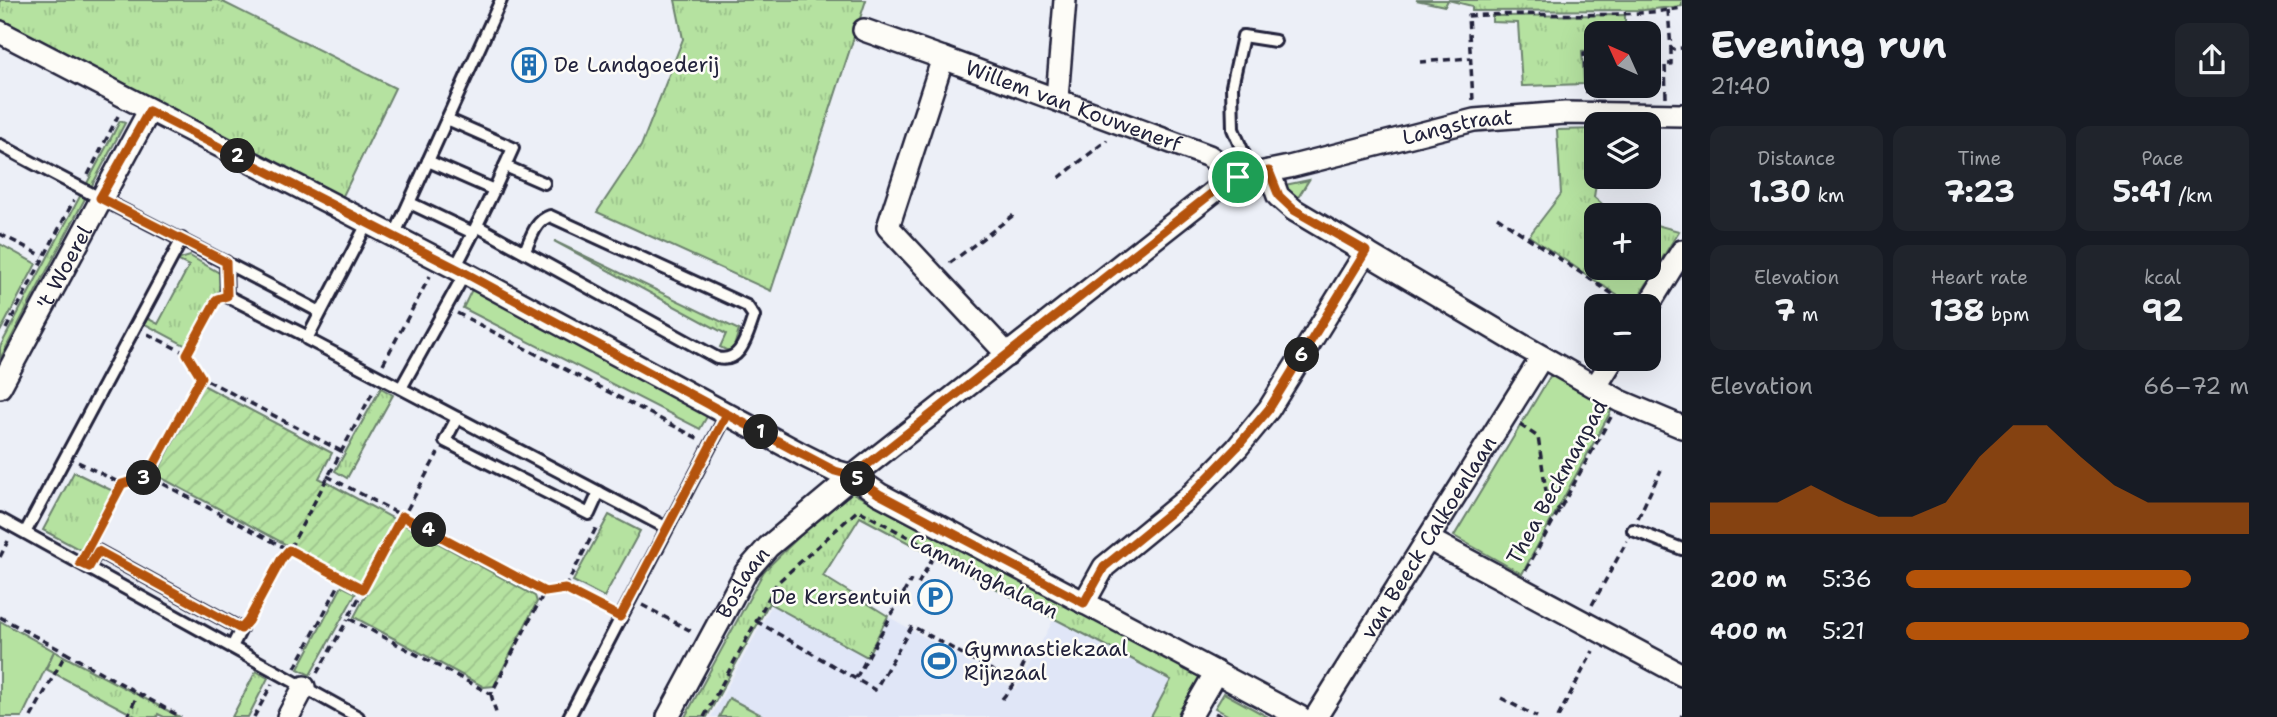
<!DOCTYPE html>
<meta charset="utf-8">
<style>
body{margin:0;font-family:"Shantell Sans",sans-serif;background:#20242c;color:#f1f3f6;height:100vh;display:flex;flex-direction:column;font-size:26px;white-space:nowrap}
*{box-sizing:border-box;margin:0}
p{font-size:23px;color:#9ea1a6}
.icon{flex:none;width:38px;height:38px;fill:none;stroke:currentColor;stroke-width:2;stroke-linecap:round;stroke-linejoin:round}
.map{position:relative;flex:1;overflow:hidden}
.sheet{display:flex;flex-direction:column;background:#171b24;width:595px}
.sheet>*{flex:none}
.needle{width:46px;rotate:315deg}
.fabs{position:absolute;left:1584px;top:21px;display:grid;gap:14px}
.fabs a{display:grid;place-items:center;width:77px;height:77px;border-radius:14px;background:#171b24;box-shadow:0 7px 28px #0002;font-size:35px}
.pin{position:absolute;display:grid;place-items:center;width:60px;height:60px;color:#fff;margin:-30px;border:4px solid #fff;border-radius:50%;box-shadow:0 2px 7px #0007}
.km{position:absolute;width:35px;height:35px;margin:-18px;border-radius:50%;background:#222;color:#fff;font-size:19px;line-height:35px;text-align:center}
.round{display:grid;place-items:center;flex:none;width:74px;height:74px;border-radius:14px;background:#20242c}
.headline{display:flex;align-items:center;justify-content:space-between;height:119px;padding:0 28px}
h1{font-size:38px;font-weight:700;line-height:52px}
.stats{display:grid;grid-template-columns:repeat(3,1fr);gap:10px;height:119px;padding:7px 28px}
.stats div{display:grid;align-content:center;border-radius:14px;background:#20242c;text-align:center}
.stats b{font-size:30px;font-weight:700}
.stats small{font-size:19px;font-weight:400}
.stats p{font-size:19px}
.chart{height:196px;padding:14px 28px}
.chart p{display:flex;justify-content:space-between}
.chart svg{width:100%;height:126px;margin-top:7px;fill:#b45309;opacity:.7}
ul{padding:0 28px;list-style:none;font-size:23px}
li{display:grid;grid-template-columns:112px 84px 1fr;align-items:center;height:52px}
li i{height:18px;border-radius:9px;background:#b45309}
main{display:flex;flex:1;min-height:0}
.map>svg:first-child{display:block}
</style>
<main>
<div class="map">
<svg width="1682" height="717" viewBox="0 0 1682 717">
<defs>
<pattern id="grass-tufts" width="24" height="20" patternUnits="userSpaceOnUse" patternTransform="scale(1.75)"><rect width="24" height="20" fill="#b5e2a0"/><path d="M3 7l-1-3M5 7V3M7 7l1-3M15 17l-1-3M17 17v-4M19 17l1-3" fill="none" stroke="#9bc28b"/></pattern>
<pattern id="garden-furrows" width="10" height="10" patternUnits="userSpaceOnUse" patternTransform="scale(1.75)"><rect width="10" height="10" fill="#b5e2a0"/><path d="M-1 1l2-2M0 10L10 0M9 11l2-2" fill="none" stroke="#9bc28b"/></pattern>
</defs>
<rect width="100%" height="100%" fill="#eceff7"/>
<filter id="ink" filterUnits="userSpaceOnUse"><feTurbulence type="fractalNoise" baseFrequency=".0143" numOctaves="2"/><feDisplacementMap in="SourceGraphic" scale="14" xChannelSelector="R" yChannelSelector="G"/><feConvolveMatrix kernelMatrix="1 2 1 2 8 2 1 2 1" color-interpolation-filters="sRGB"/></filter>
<g filter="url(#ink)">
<path fill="#e0e6f7" d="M 822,579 L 1016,689 L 1055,617 L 1171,680 L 1151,717 L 711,717 L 784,583 Z"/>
<g fill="url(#grass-tufts)" stroke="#6c826e" stroke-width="2">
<path d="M 0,0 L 219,0 L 395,88 L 342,198 L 0,19 Z"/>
<path d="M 675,0 L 866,0 L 771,291 L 597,212 L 641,146 L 683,39 Z"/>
<path d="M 1416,0 L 1682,0 L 1682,6 L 1644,10 L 1472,11 L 1472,6 L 1448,0 L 1445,6 Z"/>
<path d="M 1625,15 L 1625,33 L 1596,33 L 1596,50 L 1582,51 L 1584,84 L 1525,86 L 1522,86 L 1518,23 L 1492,22 L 1492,16 Z"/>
<path d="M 120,121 L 125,123 L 0,359 L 0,347 Z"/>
<path d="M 1596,129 L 1597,177 L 1594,197 L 1615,215 L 1596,215 L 1596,268 L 1648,268 L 1649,223 L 1679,231 L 1633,306 L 1529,236 L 1561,194 L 1557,130 Z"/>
<path d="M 1309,180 L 1294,204 L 1289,200 L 1285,185 Z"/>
<path d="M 554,241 L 739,330 L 733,350 L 726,350 L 720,347 L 726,334 Z"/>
<path d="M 190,256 L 221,274 L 223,283 L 188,347 L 143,323 L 147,318 L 158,324 L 189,266 L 177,260 Z"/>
<path d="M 381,388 L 393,395 L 347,478 L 335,471 Z"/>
<path d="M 74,472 L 117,493 L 84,552 L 43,530 Z"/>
<path d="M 847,490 L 1202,674 L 1179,717 L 1151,717 L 1171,680 C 1067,624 964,573 860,517 L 823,576 L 888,616 L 867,657 L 769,603 L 707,717 L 685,717 L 764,571 Z"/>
<path d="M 609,515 L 640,531 L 604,597 L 573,581 Z"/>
<path d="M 54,651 L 180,717 L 164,717 L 158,714 L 157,717 L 137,717 L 46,669 Z"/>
<path d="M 256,671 L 268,678 L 248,717 L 232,717 Z"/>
</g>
<g fill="#b5e2a0" stroke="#6c826e" stroke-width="2">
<path d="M 0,244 L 36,264 L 0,332 Z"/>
<path d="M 475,283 L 713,406 L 700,429 L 463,308 Z"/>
<path d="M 1555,368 L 1616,402 L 1522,574 L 1454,536 Z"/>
<path d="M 342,586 L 356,593 L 310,675 L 298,669 Z"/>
<path d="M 0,621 L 54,651 L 22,717 L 0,717 Z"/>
<path d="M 1224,693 L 1268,717 L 1231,717 L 1215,708 Z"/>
<path d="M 729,698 L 765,717 L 719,717 Z"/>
</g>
<path fill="url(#garden-furrows)" stroke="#6c826e" stroke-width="2" d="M 203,385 L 332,453 L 319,478 L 535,596 L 537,602 L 494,686 L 484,687 L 354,617 L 369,589 L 156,475 Z"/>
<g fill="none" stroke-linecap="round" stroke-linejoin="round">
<g stroke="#22223b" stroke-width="16">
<g id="service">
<path d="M 447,119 L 513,148 L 494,190"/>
<path d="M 0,145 C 105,203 214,255 320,312"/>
<path d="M 428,161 L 494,190 L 473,233"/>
<path d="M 505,166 L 544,183"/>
<path d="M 1252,173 L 1233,129 L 1232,86 L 1243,36 L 1275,41"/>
<path d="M 410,203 L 473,233 L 455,268"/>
<path d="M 368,222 L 307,339 L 667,528"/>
<path d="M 477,226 L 717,358 C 742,364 747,334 754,316 L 747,306 L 550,216 C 535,221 531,238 525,251"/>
<path d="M 394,236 L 501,0"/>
<path d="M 226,262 L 227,296 L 308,337"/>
<path d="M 401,388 L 465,273"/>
<path d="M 457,418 L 445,441 L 589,514 L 599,492"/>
<path d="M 0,519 L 358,717"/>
<path d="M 1633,530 L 1682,549"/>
<path d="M 26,531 L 182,239"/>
<path d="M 88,567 L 98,551 L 241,629 L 232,647"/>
<path d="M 569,717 L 727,414"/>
</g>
</g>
<g stroke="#22223b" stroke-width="26">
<g id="minor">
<path d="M 864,30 L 943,58"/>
<path d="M 0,32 L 465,273 L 803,455 L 835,471 L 853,476 L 879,494 L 1300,717"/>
<path d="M 1057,98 L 1065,0"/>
<path d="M 1269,171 L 1278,196 L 1294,210 L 1525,347 L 1620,401 L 1682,427"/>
<path d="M 1648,306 L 1682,251"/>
<path id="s1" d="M 1008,355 L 888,227 L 943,58 L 1209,156 L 1239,177"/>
<path d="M 1596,386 L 1613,359"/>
<path id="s2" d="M 0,387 L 149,111"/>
<path d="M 1428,539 L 1682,675"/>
<path d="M 1084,603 L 1104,567 L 1188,498 L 1237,448 L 1269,409 L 1366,252"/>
<path d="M 288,717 L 304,687"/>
<path id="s3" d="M 668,717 L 746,572 L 768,547 L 853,476 L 1226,182 L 1239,177 L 1289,167 L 1474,120 L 1565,113 L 1682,115"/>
<path d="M 1190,717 L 1216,672"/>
<path id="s4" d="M 1316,717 L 1542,357"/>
</g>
</g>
<g stroke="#22223b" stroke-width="3.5" stroke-dasharray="7 5" stroke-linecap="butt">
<path d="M 1668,10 L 1671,49 L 1682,48"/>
<path d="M 1420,62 L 1470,58"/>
<path d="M 1587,93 L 1584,53 L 1596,52"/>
<path d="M 1666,97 L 1665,64 L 1671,64 L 1671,49"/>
<path d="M 1473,100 L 1468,16 C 1538,11 1612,20 1682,8"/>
<path d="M 88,175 L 118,116"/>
<path d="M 1059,178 L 1107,140"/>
<path d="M 1497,217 L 1629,305"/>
<path d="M 0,234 L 43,256"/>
<path d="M 950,263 L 1015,214"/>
<path d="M 457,313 L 699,439"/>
<path d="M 6,329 L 74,200"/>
<path d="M 148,334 L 187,354 L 214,304"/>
<path d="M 187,354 L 200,376"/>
<path d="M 383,364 L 430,276"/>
<path d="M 1520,425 L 1538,437 L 1546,491 L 1560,511"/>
<path d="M 341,451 L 201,377 L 148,476 L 289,550 L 374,390"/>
<path d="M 78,462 L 122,484 L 95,536"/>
<path d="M 327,476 L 545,591 L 491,694 L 348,618 L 438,453"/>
<path d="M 122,484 L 148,476"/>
<path d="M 1638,518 L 1661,470"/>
<path d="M 0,557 L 8,541"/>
<path d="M 1526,570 L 1611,417"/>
<path d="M 918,584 L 936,552"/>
<path d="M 565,588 L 596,528"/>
<path d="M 546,591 L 565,588 L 609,611"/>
<path d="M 642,605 L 693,632"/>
<path d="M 1592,605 L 1627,541"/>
<path d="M 0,617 L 66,653"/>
<path d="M 249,619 L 282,558 L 289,550 L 363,589"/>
<path d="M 756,621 L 875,690 L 912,626 L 1015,683"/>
<path d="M 295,668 L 342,579"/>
<path d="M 317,673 L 348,619"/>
<path d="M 856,678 L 911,580"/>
<path d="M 491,694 L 497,717"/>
<path d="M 1501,698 L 1537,717"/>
<path d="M 1002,699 L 1015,683 L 1031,648"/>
<path d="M 1215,713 L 1223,717"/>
<path d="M 31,717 L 66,653 L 181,717"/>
<path d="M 127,717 L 138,694"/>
<path d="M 254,717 L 272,684"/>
<path d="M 704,717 L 777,583 L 858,510 L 936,552 L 947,555"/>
<path d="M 1558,717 L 1593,651"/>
<path d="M 1681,717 L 1682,715"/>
</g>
<use href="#service" stroke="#fdfcf7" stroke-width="10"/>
<use href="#minor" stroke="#fdfcf7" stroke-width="21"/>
</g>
</g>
<g fill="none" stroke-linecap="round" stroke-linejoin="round" filter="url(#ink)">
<g stroke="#fff" stroke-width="14">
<path id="route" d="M 1238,177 L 1226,182 L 853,476 L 835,471 L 803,455 L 465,273 L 149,111 L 100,198 L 226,262 L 227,296 L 217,299 L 187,354 L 201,377 L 148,476 L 122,484 L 80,563 L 89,567 L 98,551 L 241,629 L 248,621 L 282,558 L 289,550 L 363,589 L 402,516 L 545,592 L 565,589 L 620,617 L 727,414 L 835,471 L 853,476 L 879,494 L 1084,603 L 1104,567 L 1188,498 L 1237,447 L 1269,409 L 1366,251 L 1294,210 L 1279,196 L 1269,171 L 1238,177"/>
</g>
<use href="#route" stroke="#b45309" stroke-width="9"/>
</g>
<defs>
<g id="building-ring" transform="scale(1.75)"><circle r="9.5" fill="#fdfcf7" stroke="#1f6fb2" stroke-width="1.5"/><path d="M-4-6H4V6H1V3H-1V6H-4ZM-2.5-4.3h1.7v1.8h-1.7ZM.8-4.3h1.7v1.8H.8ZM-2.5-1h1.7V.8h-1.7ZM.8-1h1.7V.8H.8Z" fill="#1f6fb2"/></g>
<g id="parking-ring" transform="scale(1.75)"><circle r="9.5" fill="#fdfcf7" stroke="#1f6fb2" stroke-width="1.5"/><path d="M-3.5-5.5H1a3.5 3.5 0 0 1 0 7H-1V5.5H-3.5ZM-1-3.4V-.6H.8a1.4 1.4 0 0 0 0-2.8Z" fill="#1f6fb2"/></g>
<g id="stadium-ring" transform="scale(1.75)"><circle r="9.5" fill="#fdfcf7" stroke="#1f6fb2" stroke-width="1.5"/><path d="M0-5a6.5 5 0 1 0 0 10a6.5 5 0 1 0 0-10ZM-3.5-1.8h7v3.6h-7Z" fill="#1f6fb2"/></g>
</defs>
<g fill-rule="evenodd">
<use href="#building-ring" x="529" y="65"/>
<use href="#parking-ring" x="935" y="597"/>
<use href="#stadium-ring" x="939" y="661"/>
</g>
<g text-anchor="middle" stroke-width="5" stroke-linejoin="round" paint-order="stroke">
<g font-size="21" fill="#22223b" stroke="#fdfcf7" text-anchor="start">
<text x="554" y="72">De Landgoederij</text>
<text x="911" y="604" text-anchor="end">De Kersentuin</text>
<text x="964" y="656">Gymnastiekzaal<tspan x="964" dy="24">Rijnzaal</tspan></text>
</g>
<g font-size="21" fill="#22223b" stroke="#fdfcf7">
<text dy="7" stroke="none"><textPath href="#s1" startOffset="492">Willem van Kouwenerf</textPath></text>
<text dy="7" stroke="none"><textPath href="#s3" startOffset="1022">Langstraat</textPath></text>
<text dy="7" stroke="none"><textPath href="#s2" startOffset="136">'t Woerel</textPath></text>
<text transform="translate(1557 482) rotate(-61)" y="7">Thea Beckmanpad</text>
<text dy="7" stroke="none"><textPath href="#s4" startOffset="212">van Beeck Calkoenlaan</textPath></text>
<text transform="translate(984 576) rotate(27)" y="7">Camminghalaan</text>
<text dy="7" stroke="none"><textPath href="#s3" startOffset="154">Boslaan</textPath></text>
</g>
</g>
</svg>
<div class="fabs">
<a><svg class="needle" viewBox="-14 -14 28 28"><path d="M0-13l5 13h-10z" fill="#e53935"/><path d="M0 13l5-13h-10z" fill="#9ea1a6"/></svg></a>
<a><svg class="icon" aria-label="layers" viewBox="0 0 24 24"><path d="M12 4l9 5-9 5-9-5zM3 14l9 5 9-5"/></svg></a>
<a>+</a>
<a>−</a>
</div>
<div class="pin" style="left:1238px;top:177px;background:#1e9e55"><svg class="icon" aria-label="arrive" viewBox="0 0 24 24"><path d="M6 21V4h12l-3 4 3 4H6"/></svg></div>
<b class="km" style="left:761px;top:432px">1</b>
<b class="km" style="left:238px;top:156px">2</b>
<b class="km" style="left:144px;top:478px">3</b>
<b class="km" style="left:429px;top:530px">4</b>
<b class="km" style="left:858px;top:479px">5</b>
<b class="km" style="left:1302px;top:355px">6</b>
</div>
<section class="sheet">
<div class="headline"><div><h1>Evening run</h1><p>21:40</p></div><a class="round"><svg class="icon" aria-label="share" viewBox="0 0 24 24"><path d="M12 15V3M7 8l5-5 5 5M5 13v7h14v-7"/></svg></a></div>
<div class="stats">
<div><p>Distance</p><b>1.30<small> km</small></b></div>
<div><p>Time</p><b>7:23</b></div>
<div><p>Pace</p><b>5:41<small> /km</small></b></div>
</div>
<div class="stats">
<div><p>Elevation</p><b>7<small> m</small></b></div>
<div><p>Heart rate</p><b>138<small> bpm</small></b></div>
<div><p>kcal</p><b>92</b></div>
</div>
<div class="chart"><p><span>Elevation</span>66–72 m</p>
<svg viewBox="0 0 160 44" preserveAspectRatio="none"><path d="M0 44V33L10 33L20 33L30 27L40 33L50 38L60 38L70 33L80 17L90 6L100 6L110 17L120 27L130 33L140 33L150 33L160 33V44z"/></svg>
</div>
<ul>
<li><b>200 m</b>5:36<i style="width:83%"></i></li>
<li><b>400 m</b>5:21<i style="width:100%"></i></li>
</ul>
</section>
</main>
